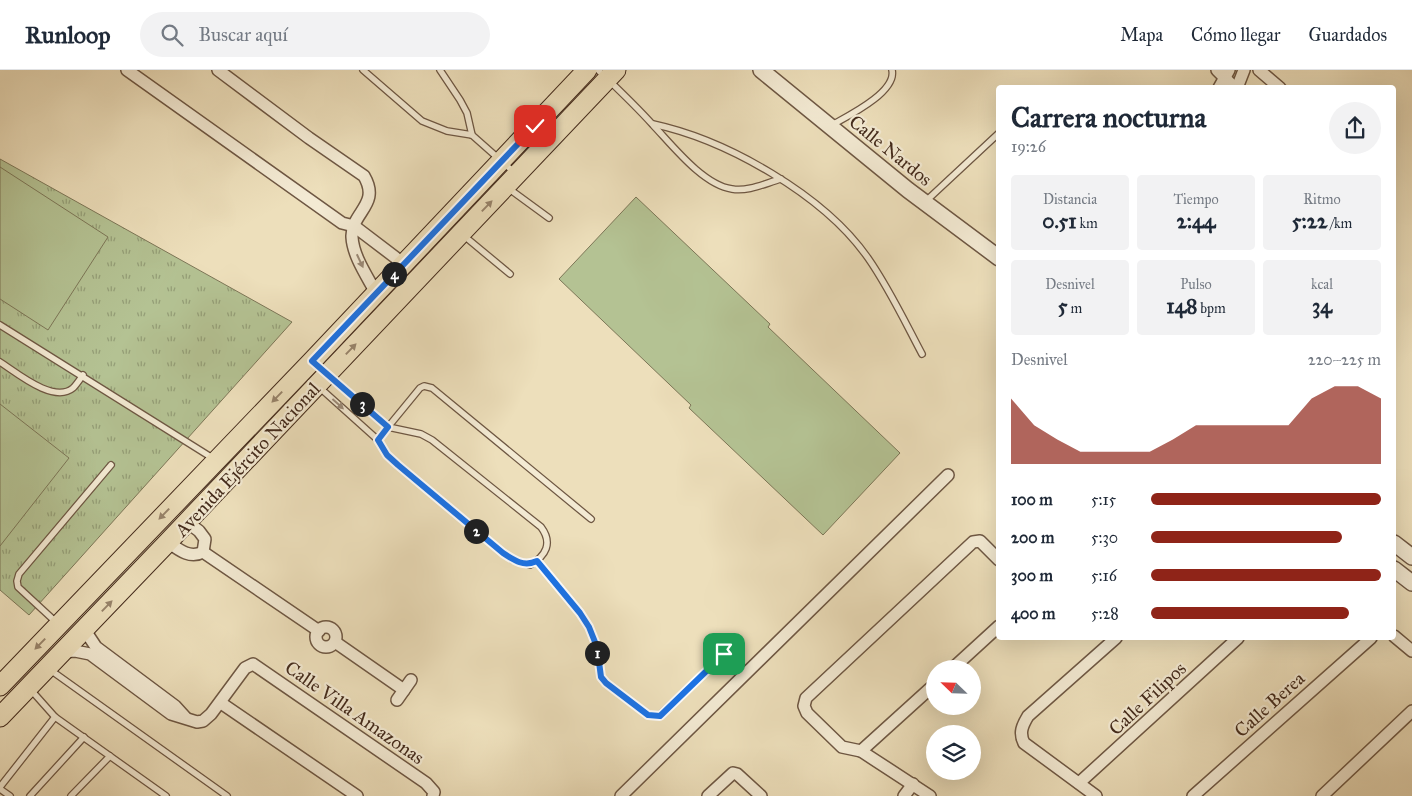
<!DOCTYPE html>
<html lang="es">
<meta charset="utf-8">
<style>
body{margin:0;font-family:"IM FELL Great Primer",serif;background:#f2f2f3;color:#1f2937;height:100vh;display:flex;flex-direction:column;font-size:19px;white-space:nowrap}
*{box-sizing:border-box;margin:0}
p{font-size:16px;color:#747a83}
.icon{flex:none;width:28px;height:28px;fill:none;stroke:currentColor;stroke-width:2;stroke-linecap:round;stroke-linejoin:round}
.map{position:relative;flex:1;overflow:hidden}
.drawer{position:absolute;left:996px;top:15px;width:400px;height:555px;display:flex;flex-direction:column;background:#fff;border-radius:5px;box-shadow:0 5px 20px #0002}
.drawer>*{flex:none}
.needle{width:32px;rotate:293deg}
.buttons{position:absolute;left:926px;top:590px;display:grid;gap:10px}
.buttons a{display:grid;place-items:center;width:55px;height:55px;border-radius:50%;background:#fff;box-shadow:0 5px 20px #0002;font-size:25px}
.pin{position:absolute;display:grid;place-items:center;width:42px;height:42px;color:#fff;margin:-21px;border-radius:10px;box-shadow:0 2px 8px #0006}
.km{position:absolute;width:25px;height:25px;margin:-12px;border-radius:50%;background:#222;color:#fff;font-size:14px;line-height:25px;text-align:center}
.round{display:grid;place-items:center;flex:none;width:52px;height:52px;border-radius:26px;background:#f2f2f3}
.summary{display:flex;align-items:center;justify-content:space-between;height:85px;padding:0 15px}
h1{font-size:28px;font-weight:700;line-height:38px}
.figures{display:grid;grid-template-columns:repeat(3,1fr);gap:8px;height:85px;padding:5px 15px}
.figures div{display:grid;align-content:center;border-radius:5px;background:#f2f2f3;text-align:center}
.figures b{font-size:21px;font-weight:700}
.figures small{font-size:14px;font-weight:400}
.figures p{font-size:14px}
.chart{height:140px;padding:10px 15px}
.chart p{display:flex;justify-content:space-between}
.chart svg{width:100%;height:90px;margin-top:5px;fill:#8f2418;opacity:.7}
ul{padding:0 15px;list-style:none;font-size:16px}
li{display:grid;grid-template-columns:80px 60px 1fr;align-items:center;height:38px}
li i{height:12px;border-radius:6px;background:#8f2418}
header{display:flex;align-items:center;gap:30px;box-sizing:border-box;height:70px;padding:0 25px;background:#fff;border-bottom:1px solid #e0e1e3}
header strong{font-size:24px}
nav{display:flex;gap:28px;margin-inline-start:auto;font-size:18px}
.search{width:350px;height:45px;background:#f2f2f3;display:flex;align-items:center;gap:12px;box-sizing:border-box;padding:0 18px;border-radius:28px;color:#747a83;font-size:19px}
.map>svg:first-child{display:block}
</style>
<header>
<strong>Runloop</strong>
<div class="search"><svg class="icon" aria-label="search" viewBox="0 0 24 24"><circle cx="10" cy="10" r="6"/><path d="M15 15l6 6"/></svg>Buscar aquí</div>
<nav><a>Mapa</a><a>Cómo llegar</a><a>Guardados</a></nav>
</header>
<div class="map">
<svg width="1412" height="726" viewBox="0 0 1412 726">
<defs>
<pattern id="park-tufts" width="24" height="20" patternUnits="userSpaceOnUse" patternTransform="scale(1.25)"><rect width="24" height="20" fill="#b4c293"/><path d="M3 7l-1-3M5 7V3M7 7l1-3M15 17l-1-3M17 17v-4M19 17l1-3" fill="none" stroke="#949e77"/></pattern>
</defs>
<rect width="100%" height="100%" fill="#eddfbb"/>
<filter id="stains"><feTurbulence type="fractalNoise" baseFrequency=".004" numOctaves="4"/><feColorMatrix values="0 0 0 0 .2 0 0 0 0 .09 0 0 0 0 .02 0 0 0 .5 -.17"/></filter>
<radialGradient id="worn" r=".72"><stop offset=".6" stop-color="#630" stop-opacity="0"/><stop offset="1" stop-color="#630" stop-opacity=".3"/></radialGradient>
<path fill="url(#park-tufts)" stroke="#7c7657" d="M 0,89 L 292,252 L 29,545 L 0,520 Z"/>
<g fill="#b4c293" stroke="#7c7657">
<path d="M 0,97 L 108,167 L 48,260 L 0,229 Z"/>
<path d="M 636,127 L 770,254 L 768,257 L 900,383 L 823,465 L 689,338 L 691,335 L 559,209 Z"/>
<path d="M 0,334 L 69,388 L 0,476 Z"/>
</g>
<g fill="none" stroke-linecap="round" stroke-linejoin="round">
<g stroke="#6e5743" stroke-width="8">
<g id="service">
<path d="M 363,0 L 422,51 L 447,61 L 472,65 L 515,103"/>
<path d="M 440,0 L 460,30 L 467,43 L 472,65"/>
<path d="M 598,0 C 617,18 635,35 653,55 C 672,75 703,115 732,119 C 748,122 766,113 781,109"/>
<path d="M 653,54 C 727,70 824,125 868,188 C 889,218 905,252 922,284"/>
<path d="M 832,55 C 848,46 897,22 892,0"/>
<path d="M 508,118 L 549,148"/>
<path d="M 926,131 L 999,63"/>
<path d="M 463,165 L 510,204"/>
<path d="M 0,255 L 214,389"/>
<path d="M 0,292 C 17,303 54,334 73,318 C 77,314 80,309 83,305"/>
<path d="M 314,292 L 388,357 L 420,318 L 424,316 L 432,318 L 591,449"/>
<path d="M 319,317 L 378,370 L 387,385 L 398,395 L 503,483 L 513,490 L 530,495 C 546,486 553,473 541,457 L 432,370 L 421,364 L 388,357 L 378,370"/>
<path d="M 537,491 L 580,543 L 589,557 L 597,577 L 601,607 L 606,613 L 648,645 L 660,645 L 724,584"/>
<path d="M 57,553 L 18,517 L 17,511 L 19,504 L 111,395"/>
<path d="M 49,599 L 227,726"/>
<path d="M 31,620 L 55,647 L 166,726"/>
<path d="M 0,717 L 55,647"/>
<path d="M 0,719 L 10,726"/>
<path d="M 30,726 L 84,667"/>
<path d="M 71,726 L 110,686"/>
</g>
</g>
<g stroke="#6e5743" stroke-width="14">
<g id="minor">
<path d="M 127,0 L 342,153 L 354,156 L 404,194"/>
<path d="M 218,0 L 309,68 L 364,106 C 381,135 351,142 352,167 C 353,186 367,206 376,223"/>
<path d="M 1217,0 L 1235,18"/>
<path d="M 1259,0 L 1280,18"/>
<path d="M 1219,18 L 1229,0"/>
<path d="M 1237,18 L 1244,0"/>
<path d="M 168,472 C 179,480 190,489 203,482 L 205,469 L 199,461 L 187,452"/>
<path d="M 203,482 L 319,561"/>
<path d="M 87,557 L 88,565 L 96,577 L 175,636 L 185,647"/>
<circle cx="326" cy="567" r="10"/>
<path d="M 1394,566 L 1412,581"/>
<path d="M 335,572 L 404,620"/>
<path d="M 62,582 L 75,581 L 90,584 L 171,644 L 197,652 L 203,651 L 211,644 L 245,598 L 253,594 L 426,713 L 434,722 L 433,726"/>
<path d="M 952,599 L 999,556"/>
<path d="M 397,630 L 411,610"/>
<path d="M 221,633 L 357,726"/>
<path d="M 861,681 L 935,614"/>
<path d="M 1079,713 L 1238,568"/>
<path d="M 621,726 L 948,405"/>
<path d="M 708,726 L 733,703 L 737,704 L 761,726"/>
<path d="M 904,726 L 913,714"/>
<path d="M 930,726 L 861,681 L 842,677 L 807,643 L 804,636 L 806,628 L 973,472 L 980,471 L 999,490"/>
<path d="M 1096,726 L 1024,673 C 1019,663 1022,656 1028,646 L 1116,568"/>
<path d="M 1193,726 L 1371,568"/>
<path d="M 1322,726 L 1412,641"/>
</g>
</g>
<g stroke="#6e5743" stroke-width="18">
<g id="tertiary">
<path d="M 761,0 L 908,120 L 999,188"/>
<path d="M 1394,473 L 1412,487"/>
<path d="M 1394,499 L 1412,513"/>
</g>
</g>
<g stroke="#432a1b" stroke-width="21">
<g id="primary">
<path d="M 0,616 L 312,291 L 587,0"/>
<path d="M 0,647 L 168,472 L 616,0"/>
</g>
</g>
<use href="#service" stroke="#f3ead3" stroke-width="5.5"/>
<use href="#minor" stroke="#f3ead3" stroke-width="11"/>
<use href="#tertiary" stroke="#f3ead3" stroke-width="15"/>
<use href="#primary" stroke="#eddfbb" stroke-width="19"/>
</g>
<defs><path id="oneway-solid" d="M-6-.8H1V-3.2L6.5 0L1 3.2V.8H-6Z" transform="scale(1.25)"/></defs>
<g fill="#98846b">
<use href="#oneway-solid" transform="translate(487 136) rotate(-46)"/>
<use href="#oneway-solid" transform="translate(351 279) rotate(-46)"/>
<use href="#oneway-solid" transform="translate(277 327) rotate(134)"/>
<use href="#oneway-solid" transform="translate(164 444) rotate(134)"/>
<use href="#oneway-solid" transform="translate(107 536) rotate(-46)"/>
<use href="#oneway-solid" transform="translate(40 574) rotate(134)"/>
</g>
<g fill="#9b8a77">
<use href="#oneway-solid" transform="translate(360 191) rotate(65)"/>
<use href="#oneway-solid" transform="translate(338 334) rotate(42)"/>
</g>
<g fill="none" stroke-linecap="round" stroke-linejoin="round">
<g stroke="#fff" stroke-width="10">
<path id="route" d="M 535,56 L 312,291 L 388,357 L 378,370 L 387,385 L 398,395 L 503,483 C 515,491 524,497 537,491 L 580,543 L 589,557 L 597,577 L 601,607 L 606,613 L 648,645 L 660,646 L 724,584"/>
</g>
<use href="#route" stroke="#1a73e8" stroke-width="6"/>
</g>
<g text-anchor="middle" stroke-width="4.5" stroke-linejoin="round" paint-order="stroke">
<g font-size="19" fill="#432a1b" stroke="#f3ead3">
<text transform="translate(891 80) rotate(39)" y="7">Calle Nardos</text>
<text transform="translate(247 389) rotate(-47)" y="7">Avenida Ejército Nacional</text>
<text transform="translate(1147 628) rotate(-43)" y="7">Calle Filipos</text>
<text transform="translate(1269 634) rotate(-42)" y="7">Calle Berea</text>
<text transform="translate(355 642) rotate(35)" y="7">Calle Villa Amazonas</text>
</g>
</g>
<rect width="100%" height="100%" filter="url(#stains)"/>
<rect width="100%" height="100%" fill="url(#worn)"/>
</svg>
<div class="buttons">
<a><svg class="needle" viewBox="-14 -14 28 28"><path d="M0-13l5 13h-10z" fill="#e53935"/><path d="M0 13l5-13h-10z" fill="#747a83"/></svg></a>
<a><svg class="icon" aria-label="layers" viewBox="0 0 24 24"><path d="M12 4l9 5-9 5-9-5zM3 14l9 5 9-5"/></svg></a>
</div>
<div class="pin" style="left:724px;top:584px;background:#1e9e55"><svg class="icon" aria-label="arrive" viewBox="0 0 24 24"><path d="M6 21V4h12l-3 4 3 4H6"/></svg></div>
<div class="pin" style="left:535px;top:56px;background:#d93025"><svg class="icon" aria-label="check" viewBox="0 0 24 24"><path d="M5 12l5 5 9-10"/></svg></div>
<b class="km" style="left:597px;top:583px">1</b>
<b class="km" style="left:476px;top:461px">2</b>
<b class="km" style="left:362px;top:334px">3</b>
<b class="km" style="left:394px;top:204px">4</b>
<section class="drawer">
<div class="summary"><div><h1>Carrera nocturna</h1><p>19:26</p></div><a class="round"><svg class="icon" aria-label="share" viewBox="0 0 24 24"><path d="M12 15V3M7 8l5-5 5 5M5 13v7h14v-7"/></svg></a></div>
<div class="figures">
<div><p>Distancia</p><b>0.51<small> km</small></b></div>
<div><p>Tiempo</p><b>2:44</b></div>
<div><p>Ritmo</p><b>5:22<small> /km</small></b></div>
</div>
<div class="figures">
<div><p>Desnivel</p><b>5<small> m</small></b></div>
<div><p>Pulso</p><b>148<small> bpm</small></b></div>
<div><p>kcal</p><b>34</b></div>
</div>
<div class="chart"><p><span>Desnivel</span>220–225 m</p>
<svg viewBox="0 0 160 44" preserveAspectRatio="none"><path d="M0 44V12L10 25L20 32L30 38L40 38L50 38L60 38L70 32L80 25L90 25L100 25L110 25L120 25L130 12L140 6L150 6L160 12V44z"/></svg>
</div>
<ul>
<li><b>100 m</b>5:15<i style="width:100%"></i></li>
<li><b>200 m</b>5:30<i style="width:83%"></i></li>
<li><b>300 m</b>5:16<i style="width:100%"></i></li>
<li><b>400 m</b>5:28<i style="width:86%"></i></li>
</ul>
</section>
</div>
